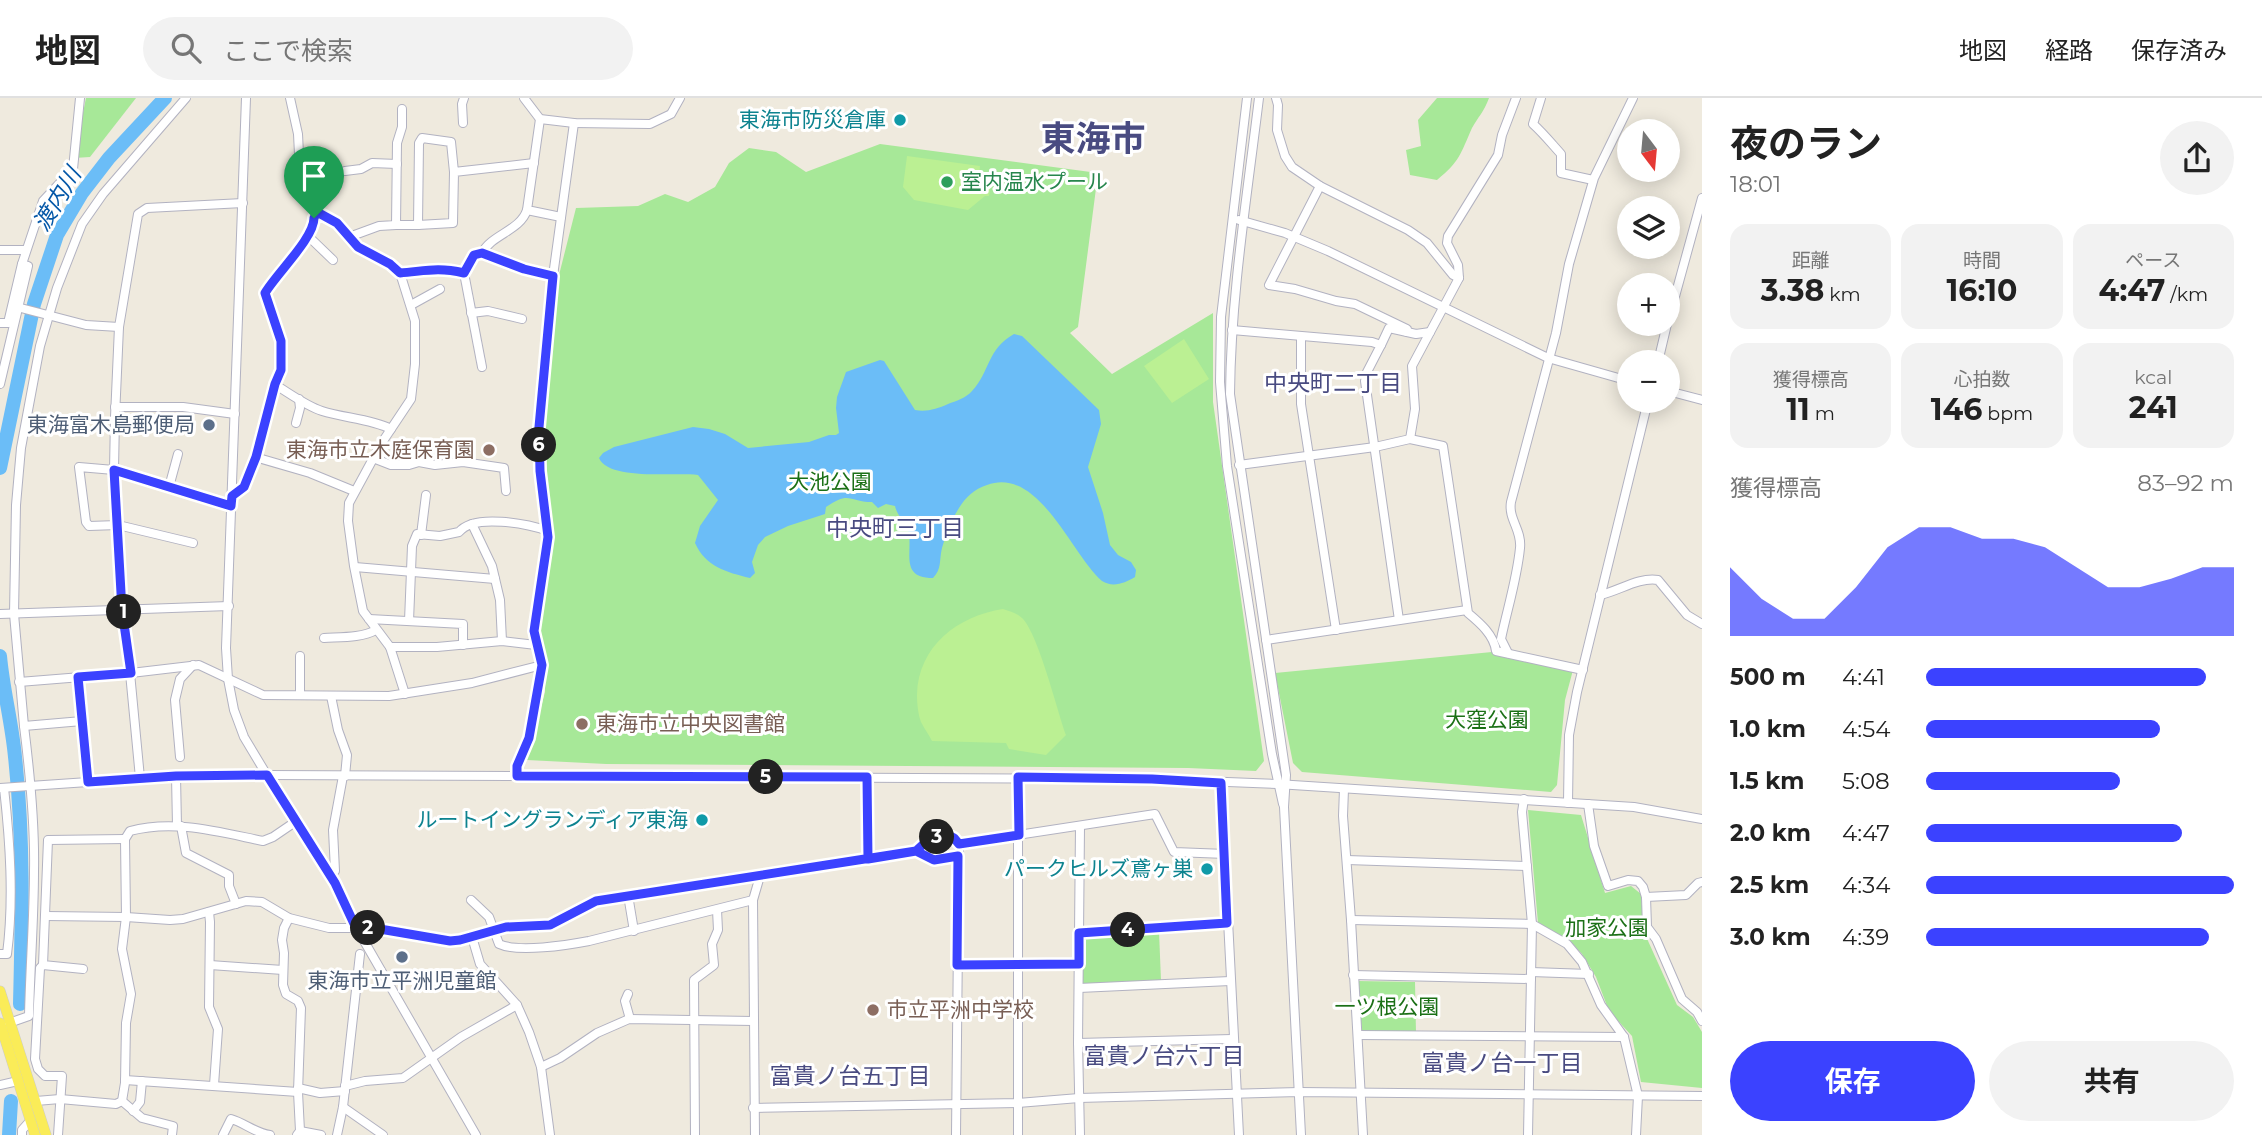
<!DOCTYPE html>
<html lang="ja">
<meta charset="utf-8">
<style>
body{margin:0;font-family:Montserrat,"Noto Sans JP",sans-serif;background:#f2f2f2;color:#222;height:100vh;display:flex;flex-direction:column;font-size:26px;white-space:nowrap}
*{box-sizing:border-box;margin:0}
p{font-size:23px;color:#767676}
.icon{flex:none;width:38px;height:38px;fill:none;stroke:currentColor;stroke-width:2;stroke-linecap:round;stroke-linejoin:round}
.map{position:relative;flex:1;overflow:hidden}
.details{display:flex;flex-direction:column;background:#fff;width:560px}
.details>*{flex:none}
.needle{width:46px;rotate:164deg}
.buttons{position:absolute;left:1617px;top:21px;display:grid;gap:14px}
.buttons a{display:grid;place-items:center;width:63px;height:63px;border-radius:50%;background:#fff;box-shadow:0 4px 18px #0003;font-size:35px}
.pin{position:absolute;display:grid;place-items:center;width:60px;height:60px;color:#fff;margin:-72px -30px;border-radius:50% 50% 50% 0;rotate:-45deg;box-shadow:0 0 7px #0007}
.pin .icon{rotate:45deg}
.km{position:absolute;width:35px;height:35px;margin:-18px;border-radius:50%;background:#222;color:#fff;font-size:19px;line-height:35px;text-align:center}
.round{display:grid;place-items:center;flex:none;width:74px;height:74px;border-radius:37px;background:#f2f2f2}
.headline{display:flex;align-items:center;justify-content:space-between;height:119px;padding:0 28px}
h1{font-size:38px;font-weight:700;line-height:52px}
.metrics{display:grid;grid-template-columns:repeat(3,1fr);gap:10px;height:119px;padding:7px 28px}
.metrics div{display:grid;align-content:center;border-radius:18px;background:#f2f2f2;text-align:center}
.metrics b{font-size:30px;font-weight:700}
.metrics small{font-size:19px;font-weight:400}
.metrics p{font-size:19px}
.chart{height:196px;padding:14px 28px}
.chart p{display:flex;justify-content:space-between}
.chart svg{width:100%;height:126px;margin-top:7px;fill:#3b42ff;opacity:.7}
.cta{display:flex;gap:14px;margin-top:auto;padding:14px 28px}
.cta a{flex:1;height:80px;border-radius:42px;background:#3b42ff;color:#fff;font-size:28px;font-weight:700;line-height:80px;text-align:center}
.cta a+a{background:#f2f2f2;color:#222}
ul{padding:0 28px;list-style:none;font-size:23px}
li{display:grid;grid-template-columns:112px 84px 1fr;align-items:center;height:52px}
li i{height:18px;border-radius:9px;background:#3b42ff}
header{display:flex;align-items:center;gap:42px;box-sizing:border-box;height:98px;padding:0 35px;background:#fff;border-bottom:2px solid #e0e0e0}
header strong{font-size:33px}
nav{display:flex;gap:38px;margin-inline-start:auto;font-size:24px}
.search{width:490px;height:63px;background:#f2f2f2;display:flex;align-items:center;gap:18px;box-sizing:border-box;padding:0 24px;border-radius:38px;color:#767676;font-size:26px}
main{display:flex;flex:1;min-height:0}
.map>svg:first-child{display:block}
</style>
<header>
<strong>地図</strong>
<div class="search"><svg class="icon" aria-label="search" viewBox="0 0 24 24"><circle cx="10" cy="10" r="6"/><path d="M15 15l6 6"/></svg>ここで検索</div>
<nav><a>地図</a><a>経路</a><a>保存済み</a></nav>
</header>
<main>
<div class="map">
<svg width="1702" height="1037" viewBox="0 0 1702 1037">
<rect width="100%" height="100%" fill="#efeade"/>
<g fill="#a7e898">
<path d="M 86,0 L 136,0 L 90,59 L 74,60 Z"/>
<path d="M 1437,0 L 1489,0 C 1484,14 1478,19 1472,30 C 1460,57 1460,63 1437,82 L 1410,77 L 1406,52 L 1421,48 L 1418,22 Z"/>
<path d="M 880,46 L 1098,75 L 1078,229 L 1070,235 L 1112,276 L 1213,215 L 1213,304 L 1264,663 L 1256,673 L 1188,670 L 606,666 L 527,662 L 545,594 L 545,571 L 537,536 L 552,436 L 543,332 L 559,177 L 576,110 L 638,108 L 665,96 L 688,104 L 715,89 L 729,65 L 749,50 L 776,54 L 806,74 Z"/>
<path d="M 1492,554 L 1573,572 L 1565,602 L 1557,687 L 1551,694 L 1302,674 L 1293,665 L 1275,575 Z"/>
<path d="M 1528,712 L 1581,717 L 1605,795 L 1631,788 L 1641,796 L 1644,834 L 1677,907 L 1693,919 L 1702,934 L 1702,990 L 1641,984 L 1632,938 L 1609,913 L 1596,879 L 1582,856 L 1569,842 L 1538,825 Z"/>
<path d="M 1159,833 L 1161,883 L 1085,887 L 1082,884 L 1082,840 L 1086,838 Z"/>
<path d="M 1357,883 L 1415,884 L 1416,935 L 1362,934 Z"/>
</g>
<g fill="#bbf093">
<path d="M 907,58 L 980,68 L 979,77 L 986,80 L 987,76 L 992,77 L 989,98 L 985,98 L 968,112 L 914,102 L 903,89 Z"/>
<path d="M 1184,241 L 1209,281 L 1172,305 L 1144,268 Z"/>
<path d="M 1003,511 C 1009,513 1017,515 1022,520 C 1038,535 1057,612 1066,637 L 1046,657 L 1009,651 L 1006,645 L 932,643 C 929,637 924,630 921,624 C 918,616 917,605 917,597 C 918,548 958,518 1003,511 Z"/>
</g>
<path fill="#6bbdf7" d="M 1014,236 L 1022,238 L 1099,312 L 1101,326 L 1088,369 L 1103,415 L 1110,447 L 1118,457 L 1131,464 L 1136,472 L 1135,479 C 1125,485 1113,490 1102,483 C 1071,456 1039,368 987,387 C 974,391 966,399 959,410 C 951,422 946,437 942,450 C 939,462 942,471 933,480 C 898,480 914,452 908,432 C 905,423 897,418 895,408 L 886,406 L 878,410 L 872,404 C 849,404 850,392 826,409 L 825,416 L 788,428 L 765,439 L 758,447 L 752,464 L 755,475 L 750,480 C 726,474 706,469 695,445 L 700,428 L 718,402 L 698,377 C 674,374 609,383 599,360 L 603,355 L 614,349 L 693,329 L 709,331 L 725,336 L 748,350 L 809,344 L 829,337 L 836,337 L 839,335 L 836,310 L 837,299 L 846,274 L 880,262 L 884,263 L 915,312 C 927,314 937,311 948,306 C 956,303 966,300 972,293 C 990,274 987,251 1014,236 Z"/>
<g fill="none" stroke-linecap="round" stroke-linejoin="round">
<g stroke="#6bbdf7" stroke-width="14">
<path d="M 0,370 L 34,206 L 57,137 L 82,95 L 109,60 L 165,0"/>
<path d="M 0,558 C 3,592 12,625 15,659 C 24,741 22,824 20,906"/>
<path d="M 9,1037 L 11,1003"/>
</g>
<g stroke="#b2b2c1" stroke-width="10">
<g id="minor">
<path d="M 246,0 L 226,550 L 228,581 L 234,612 L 244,639 L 295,724 L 335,784 L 356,829 L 476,1037"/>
<path d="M 290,0 L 298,36 L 299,56 L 313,109 L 317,114 L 337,125 L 358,149 L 390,166 L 400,175 L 415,223 L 415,266 L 411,301 L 381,346 L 349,405 L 348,423 L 354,468 L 363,513 L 390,549 L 437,549 L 502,543 L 536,547 L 534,533 L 548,439 L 540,373 L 539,329 L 553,178 L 524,171 L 482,155 L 474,157 L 464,175 C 437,169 426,173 400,175"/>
<path d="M 524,0 L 540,21 L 574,25 L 650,26 L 671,16 L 680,0"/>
<path d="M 1247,0 L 1221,219 L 1220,284 L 1227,368 L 1272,656 L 1283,706"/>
<path d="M 1259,0 C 1247,99 1231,197 1230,296 L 1286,677 L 1284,709 L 1301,1037"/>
<path d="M 1276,0 L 1278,7 L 1277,32 L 1285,58 L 1292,69 L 1320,88 L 1408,132 L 1427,145 L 1453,177 L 1459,180"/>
<path d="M 1541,0 L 1533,26 C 1544,36 1551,45 1561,56 L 1561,75 L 1593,82"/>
<path d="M 540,21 L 527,112 L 561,119"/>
<path d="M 463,25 L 462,6 L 464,0"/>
<path d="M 345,73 L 361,71 L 372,65 L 397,66"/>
<path d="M 454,74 L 453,125 L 418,127 L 419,45 L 422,40 L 451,44 L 454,74 L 534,65"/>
<path d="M 1320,88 L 1269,187 L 1295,191 L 1336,203 L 1355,206 L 1407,231 L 1407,234"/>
<path d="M 1239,122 L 1285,135 L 1328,153 L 1548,260 L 1629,283"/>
<path d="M 396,127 L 418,127"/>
<path d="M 308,138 L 333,162"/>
<path d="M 349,139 L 379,128 L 396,127 L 397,45 L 402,29 L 402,11"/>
<path d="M 0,152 L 26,152"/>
<path d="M 482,155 C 492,136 520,133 527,112"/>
<path d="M 464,175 L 482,269"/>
<path d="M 553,178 L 574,25"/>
<path d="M 411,207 L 440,191"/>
<path d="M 17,209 L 86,227 L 119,229"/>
<path d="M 471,215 L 488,213 L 522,221"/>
<path d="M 1668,224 L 1702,100"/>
<path d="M 0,225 L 8,225 L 22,166 L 43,103 L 73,71 L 80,0"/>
<path d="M 1232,232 L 1372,244 L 1381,247 L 1367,274 L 1365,283 L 1399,522"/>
<path d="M 1301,239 L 1301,306 L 1336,532"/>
<path d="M 1381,247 L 1389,230 L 1416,236 L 1430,234"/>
<path d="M 1658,264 L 1667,226"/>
<path d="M 0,286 L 28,168 L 22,166"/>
<path d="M 274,286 C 289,295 306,308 322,313 C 344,320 371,321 391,331"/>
<path d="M 1668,293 L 1702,302"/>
<path d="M 115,309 L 183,309 L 235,316"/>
<path d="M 296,325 L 300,310 L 299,301"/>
<path d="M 1410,341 L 1415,311 L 1412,268 L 1459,180 L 1458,167 L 1447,145 L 1448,138 L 1498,57 L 1502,37 L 1516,0"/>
<path d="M 255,359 L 310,375 L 354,393"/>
<path d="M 373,360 L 391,367 L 409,367 L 419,364 L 435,367 L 463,364 L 504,370 L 506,393"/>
<path d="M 1239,367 L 1375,349 L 1410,341 L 1443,348 L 1468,515 C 1480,525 1494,537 1496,553 L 1583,572"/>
<path d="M 169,389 L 178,356"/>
<path d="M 232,398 L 244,389 L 255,359 L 274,286 L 281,272 L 281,243 L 265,195 L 282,170 L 303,147 L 314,126 L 317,114"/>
<path d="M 472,426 L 492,468 L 500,502 L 502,543"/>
<path d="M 421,437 L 426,397"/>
<path d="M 193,445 L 118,427 L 89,428 L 86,424 L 79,369 L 114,372 L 231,408"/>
<path d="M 355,469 L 495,481"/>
<path d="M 1600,497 C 1619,493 1638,479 1658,482 L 1687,517 L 1702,526"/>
<path d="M 122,512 L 114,372 L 115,319 L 119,229 L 138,116 L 147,110 L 243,105"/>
<path d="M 124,512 L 140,680"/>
<path d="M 0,516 L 229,508"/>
<path d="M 369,521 L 463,526 L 463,547"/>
<path d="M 409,523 L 412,448 L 417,436 L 440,438 L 459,434 C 474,415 528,426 548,433"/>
<path d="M 324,540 C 340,539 362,540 376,532"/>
<path d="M 1266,542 L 1467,512"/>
<path d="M 390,549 L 405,596"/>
<path d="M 1508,555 L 1501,541 C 1507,512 1517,481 1520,450 C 1522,432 1508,421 1511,404 L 1556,235 L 1569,166 L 1594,80 L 1633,0"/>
<path d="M 300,558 L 300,597"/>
<path d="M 78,579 L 88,684"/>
<path d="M 19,584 L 131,575 L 199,567 L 263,597 L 389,598 L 472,585 L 542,567"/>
<path d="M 331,598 L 338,632 L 347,657 L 345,678"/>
<path d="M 82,623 L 24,628 L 14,516 L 16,407 L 21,350 L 40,248 L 57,190 L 82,126 L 103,96 L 186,0"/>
<path d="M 180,659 L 175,602 L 180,581 L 193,567"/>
<path d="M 176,678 L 177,728"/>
<path d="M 517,678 L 517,668 L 529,640 L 540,586 L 542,567 L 536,547"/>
<path d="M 867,679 L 868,761"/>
<path d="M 1221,685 L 1239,1037"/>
<path d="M 0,690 L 176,678 L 267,677 L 1151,681 L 1277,686 L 1634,709 L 1702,721"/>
<path d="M 1344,691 L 1343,718 L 1351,822 L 1363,1037"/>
<path d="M 1524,701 L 1522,714 L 1532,826 L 1528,1037"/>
<path d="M 1568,705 L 1569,637 L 1577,594 L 1648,303"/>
<path d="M 1588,706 L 1594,748 L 1608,788 L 1628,782 L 1638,783 L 1643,789 L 1646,799 L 1647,829 L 1656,841 L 1682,901 L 1697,914 L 1702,923"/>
<path d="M 181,728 L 186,755 L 229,777 L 229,788 L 236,806"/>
<path d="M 1080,728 L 1078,945 L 1080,1037"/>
<path d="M 916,753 L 934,762 L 958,758"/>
<path d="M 1347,762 L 1527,768"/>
<path d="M 330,778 L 335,773 L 333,732 L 343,678"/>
<path d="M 628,797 L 634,833"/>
<path d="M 1646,799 L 1686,797 L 1698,785 L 1702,784"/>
<path d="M 471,802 L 489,819 L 499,846 C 518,855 568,847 589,843 L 753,802"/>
<path d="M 209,814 L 210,824 L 209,909 L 218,931 L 214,987"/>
<path d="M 46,818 L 126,819 L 170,822 L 183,821 L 246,803 L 262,804 L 289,820 L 329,830 L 374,830 L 453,843 L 506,829 L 550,826 L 596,803 L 916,753 L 930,740 L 948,737 L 959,746 L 1155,716 L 1174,754 L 1226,756"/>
<path d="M 289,820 L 284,830 L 282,842 L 284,855 L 283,887 L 286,896 L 298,903 L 301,910 L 298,994 L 300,1033 L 297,1037"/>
<path d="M 1351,822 L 1532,826 L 1567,846 L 1582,864 L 1601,907 L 1624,939 L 1638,998 L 1636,1037"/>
<path d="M 1079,835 L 1227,825"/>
<path d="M 472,839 L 480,866 L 517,907 L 529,934 L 541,969 L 550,1037"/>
<path d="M 0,856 L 7,856 C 14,801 10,744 4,690"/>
<path d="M 43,867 L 40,870 L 35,961 L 38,971 L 45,978 L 62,978 L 58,1037"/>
<path d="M 210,867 L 283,872"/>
<path d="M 957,867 L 1079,866"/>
<path d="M 83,871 L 43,867 L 48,742 L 125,741"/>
<path d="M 1531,874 L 1589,876"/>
<path d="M 1353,877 L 1531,881"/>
<path d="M 1079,890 L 1230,883"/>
<path d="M 628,896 L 625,903 L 630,921"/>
<path d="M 9,925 L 29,918 C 30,870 34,821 34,773 C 35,725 30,676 24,628"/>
<path d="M 1358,937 L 1624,939"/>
<path d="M 1078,945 L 1232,941"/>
<path d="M 541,969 L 560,960 L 597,935 L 629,921 L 753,923"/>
<path d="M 125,982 L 298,994"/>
<path d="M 0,987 L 18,983"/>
<path d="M 345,988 L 365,983 L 403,980 L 461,939 L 517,907"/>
<path d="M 298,990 L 320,995 L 345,993"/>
<path d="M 36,1003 L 60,1001 L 116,1006 L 122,1003 L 125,985 L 126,925 L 131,896 L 122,851 L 126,819 L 125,741 L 130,733 C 174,721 219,734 263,743 L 273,739 L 295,724"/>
<path d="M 122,1003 L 142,1020 L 173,1028 L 172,1037"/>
<path d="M 343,1009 L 383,1037"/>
<path d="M 753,1010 L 1018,1005 L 1079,1000 L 1299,994 L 1702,998"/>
<path d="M 133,1013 L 140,1004 L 142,983"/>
<path d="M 300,1033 L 321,1037"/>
<path d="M 22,1037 L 22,1032 L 30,1023"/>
<path d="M 223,1037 L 231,1021 C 245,1025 255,1035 270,1037"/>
<path d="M 337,1037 L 343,1009 L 360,856"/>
<path d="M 695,1037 L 694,882 L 714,867 L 712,846 L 718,832 L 717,812"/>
<path d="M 755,1037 L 753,802 L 760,778"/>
<path d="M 956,1037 L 959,746"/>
<path d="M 1018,1037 L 1018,679"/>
</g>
</g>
<g stroke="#ccc" stroke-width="11">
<g id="major">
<path d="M 0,893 L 46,1037"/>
<path d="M 0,925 L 35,1037"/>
</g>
</g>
<use href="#minor" stroke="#fff" stroke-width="8"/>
<use href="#major" stroke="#faec58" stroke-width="10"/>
</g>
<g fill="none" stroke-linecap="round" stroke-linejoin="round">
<g stroke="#fff" stroke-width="14">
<path id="route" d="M 314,120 C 314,140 277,175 265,195 L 281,243 L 281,272 L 275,286 L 256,359 L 244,389 L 232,398 L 231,408 L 114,372 L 122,512 L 131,575 L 78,579 L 88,684 L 176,678 L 267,677 L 335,785 L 356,830 L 374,830 L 450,843 L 460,842 L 506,829 L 550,827 L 596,803 L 916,753 L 930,740 L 948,737 L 954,740 L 959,746 L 1019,737 L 1018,679 L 1152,681 L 1221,685 L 1227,825 L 1079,835 L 1079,866 L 957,867 L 958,758 L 934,762 L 916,753 L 868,761 L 867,679 L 517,678 L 517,668 L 529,640 L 542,567 L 534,533 L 548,439 L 540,373 L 539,329 L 553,178 L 524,171 L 482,155 L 474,157 L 464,175 C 437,169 426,173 400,175 L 390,166 L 358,149 L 337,125 L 317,114 L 314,120"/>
</g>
<use href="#route" stroke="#3b42ff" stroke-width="9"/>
</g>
<g fill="#0f9aa8" stroke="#fff" stroke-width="2.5">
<circle cx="900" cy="22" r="7"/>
<circle cx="702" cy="722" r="7"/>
<circle cx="1207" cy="771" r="7"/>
</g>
<circle fill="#2e9e5b" stroke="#fff" stroke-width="2.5" cx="947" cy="84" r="7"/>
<g fill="#5c6f8a" stroke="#fff" stroke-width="2.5">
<circle cx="209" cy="327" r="7"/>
<circle cx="402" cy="859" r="7"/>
</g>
<g fill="#8d6e63" stroke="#fff" stroke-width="2.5">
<circle cx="489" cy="352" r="7"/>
<circle cx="582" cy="626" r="7"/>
<circle cx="873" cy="912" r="7"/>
</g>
<g text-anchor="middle" stroke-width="6" stroke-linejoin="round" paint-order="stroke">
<g font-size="21" fill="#0d838f" stroke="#fff" text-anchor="end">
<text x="886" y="29">東海市防災倉庫</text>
<text x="688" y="729">ルートイングランディア東海</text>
<text x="1193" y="778">パークヒルズ鳶ヶ巣</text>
</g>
<g font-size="21" fill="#27864d" stroke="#fff" text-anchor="start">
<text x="961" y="91">室内温水プール</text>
</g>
<g font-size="21" fill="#4e5e75" stroke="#fff" text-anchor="end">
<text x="195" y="334">東海富木島郵便局</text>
<text x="402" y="890" text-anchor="middle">東海市立平洲児童館</text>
</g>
<g font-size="21" fill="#785e54" stroke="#fff" text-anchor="start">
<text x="475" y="359" text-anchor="end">東海市立木庭保育園</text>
<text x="596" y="633">東海市立中央図書館</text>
<text x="887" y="919">市立平洲中学校</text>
</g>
<g font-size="21" fill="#1b7016" stroke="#fff">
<text x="830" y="391">大池公園</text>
<text x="1487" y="629">大窪公園</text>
<text x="1607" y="837">加家公園</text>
<text x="1387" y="916">一ツ根公園</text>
</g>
<g font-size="23" font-style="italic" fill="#0558a8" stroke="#fff">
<text transform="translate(57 101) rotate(-59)" y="8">渡内川</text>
</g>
<g font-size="23" fill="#494b81" stroke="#fff">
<text x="1333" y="293">中央町二丁目</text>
<text x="895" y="438">中央町三丁目</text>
<text x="1164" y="966">富貴ノ台六丁目</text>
<text x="1502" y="973">富貴ノ台一丁目</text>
<text x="850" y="986">富貴ノ台五丁目</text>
</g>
<g font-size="35" font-weight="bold" fill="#494b81" stroke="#fff">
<text x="1093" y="53">東海市</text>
</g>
</g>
</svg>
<div class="buttons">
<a><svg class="needle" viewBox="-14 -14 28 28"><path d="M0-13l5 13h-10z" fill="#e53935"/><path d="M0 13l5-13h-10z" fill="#767676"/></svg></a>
<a><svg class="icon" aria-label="layers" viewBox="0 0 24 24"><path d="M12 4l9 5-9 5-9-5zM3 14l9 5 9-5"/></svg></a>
<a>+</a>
<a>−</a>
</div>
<div class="pin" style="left:314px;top:120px;background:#1e9e55"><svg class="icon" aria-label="arrive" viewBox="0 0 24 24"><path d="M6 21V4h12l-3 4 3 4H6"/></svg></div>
<b class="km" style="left:124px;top:514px">1</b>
<b class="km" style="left:368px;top:830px">2</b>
<b class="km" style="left:937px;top:739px">3</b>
<b class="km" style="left:1128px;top:832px">4</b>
<b class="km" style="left:766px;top:679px">5</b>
<b class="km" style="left:539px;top:347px">6</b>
</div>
<section class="details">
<div class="headline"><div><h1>夜のラン</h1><p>18:01</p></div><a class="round"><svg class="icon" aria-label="share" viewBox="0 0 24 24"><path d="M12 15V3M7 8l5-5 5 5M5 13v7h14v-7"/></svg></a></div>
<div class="metrics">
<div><p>距離</p><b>3.38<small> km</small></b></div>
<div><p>時間</p><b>16:10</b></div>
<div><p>ペース</p><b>4:47<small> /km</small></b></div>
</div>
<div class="metrics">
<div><p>獲得標高</p><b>11<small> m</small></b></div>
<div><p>心拍数</p><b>146<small> bpm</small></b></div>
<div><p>kcal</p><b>241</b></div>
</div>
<div class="chart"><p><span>獲得標高</span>83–92 m</p>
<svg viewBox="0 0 160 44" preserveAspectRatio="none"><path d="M0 44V20L10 31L20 38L30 38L40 27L50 13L60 6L70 6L80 10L90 10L100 13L110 20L120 27L130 27L140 24L150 20L160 20V44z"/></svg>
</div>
<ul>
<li><b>500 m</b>4:41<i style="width:91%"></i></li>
<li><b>1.0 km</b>4:54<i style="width:76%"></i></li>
<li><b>1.5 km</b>5:08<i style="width:63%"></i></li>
<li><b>2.0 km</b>4:47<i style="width:83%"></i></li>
<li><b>2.5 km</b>4:34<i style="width:100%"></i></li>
<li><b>3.0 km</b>4:39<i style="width:92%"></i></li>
</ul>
<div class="cta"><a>保存</a><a>共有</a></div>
</section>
</main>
